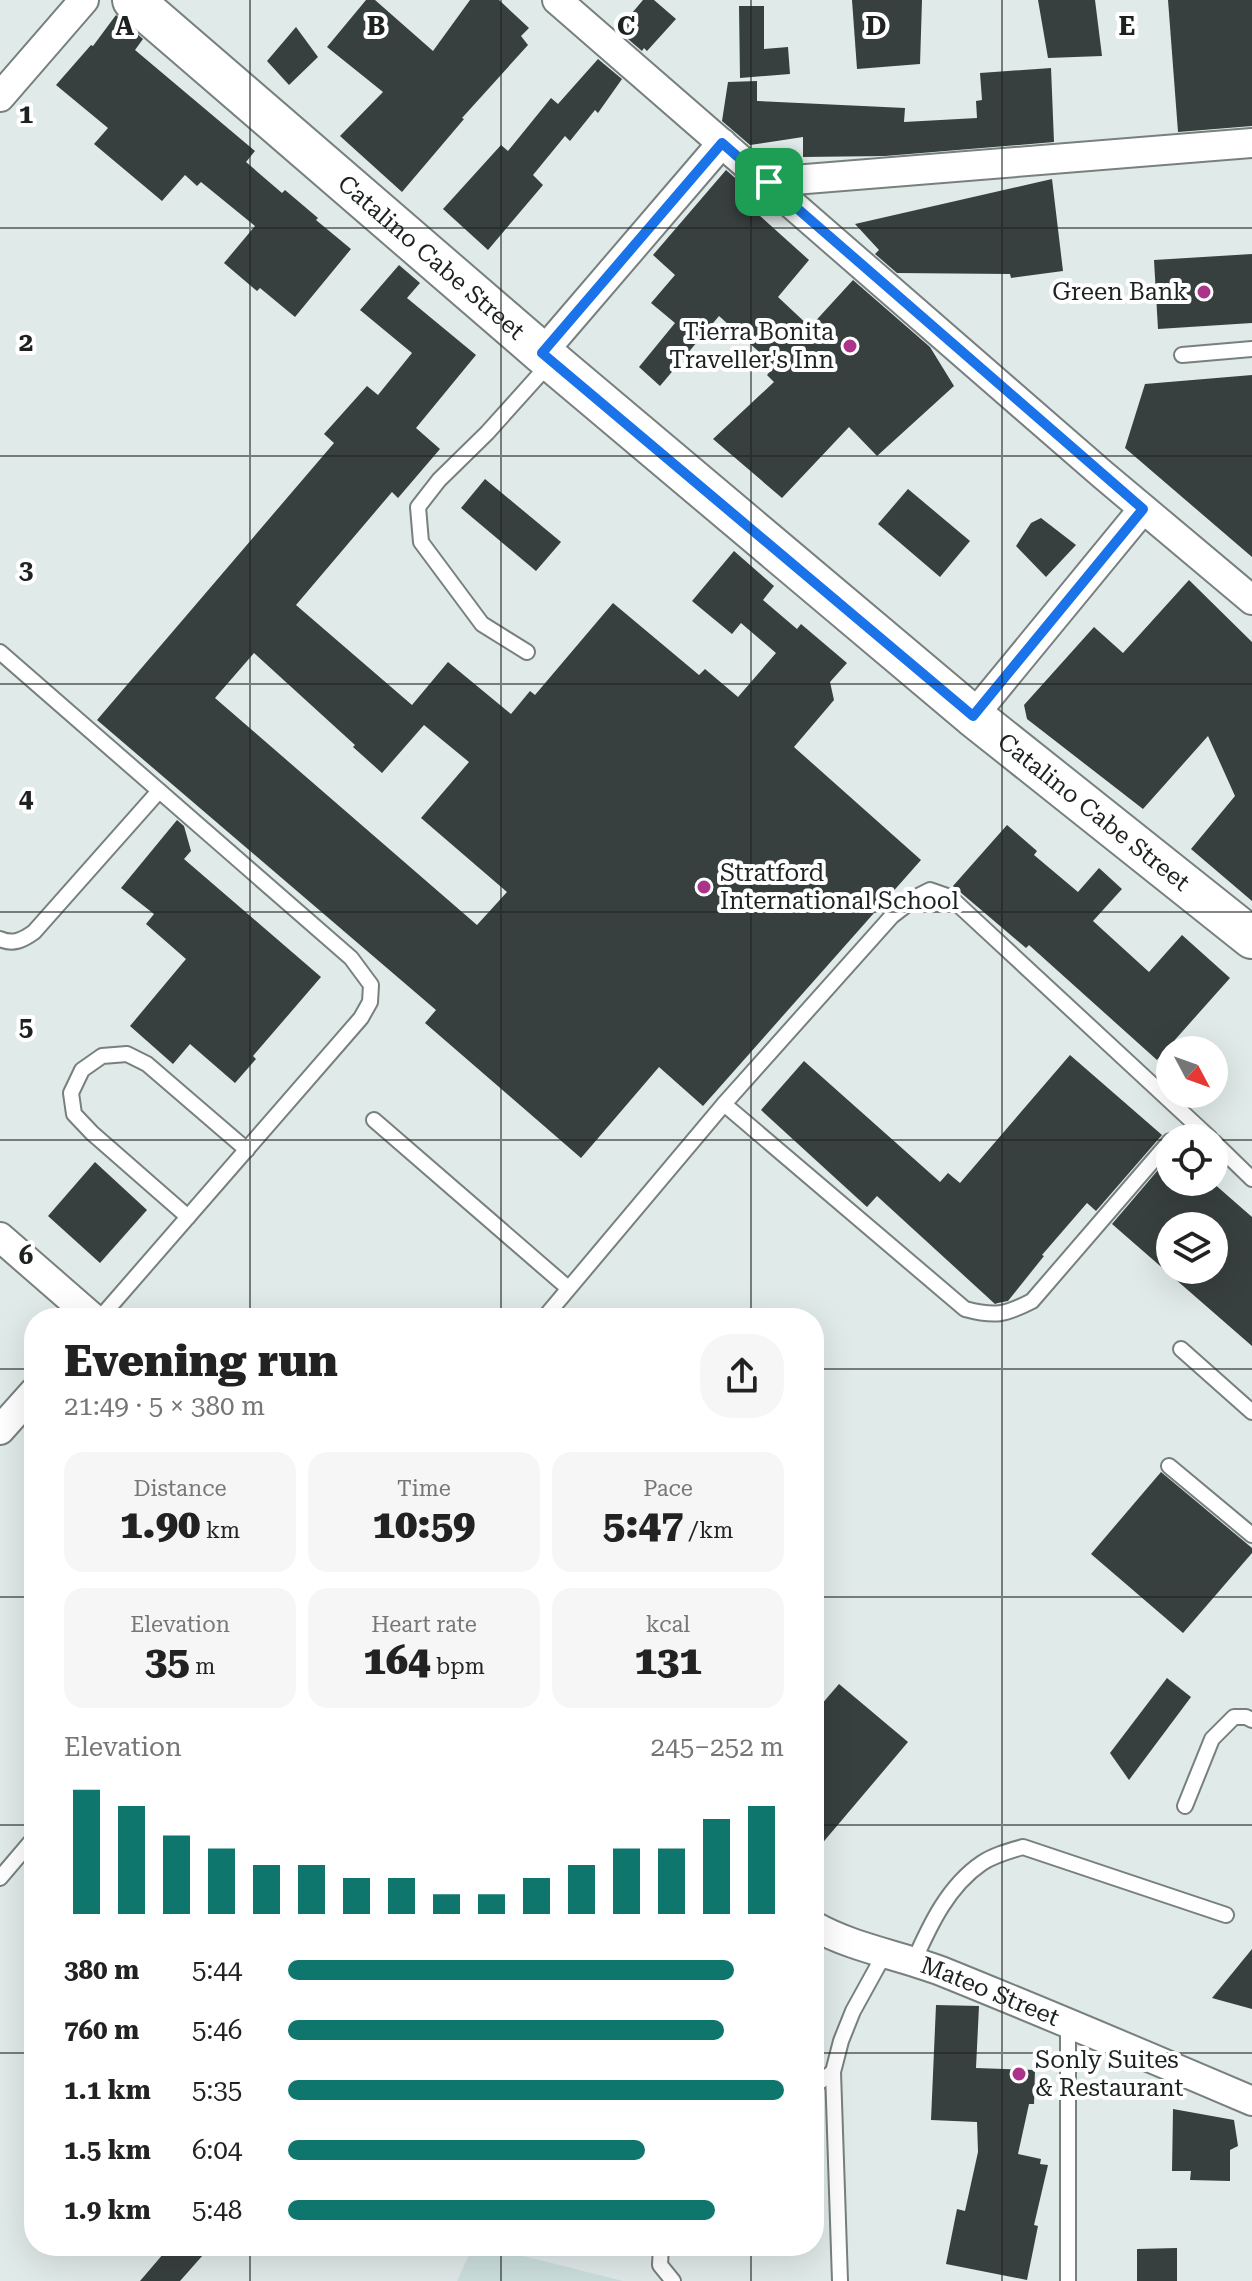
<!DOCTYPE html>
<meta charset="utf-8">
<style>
body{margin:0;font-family:"Roboto Serif",serif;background:#f6f6f6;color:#222;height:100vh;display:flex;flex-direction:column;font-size:30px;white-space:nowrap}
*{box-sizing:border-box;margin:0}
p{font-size:26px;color:#767676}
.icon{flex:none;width:44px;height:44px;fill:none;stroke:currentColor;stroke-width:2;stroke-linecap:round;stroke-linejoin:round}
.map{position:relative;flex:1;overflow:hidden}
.side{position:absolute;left:24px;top:1308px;width:800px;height:948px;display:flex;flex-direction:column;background:#fff;border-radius:32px;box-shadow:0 8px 32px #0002}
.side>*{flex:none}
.needle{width:52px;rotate:131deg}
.controls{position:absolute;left:1156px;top:1036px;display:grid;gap:16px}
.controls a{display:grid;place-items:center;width:72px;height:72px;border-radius:50%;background:#fff;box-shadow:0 8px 32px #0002;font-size:40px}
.pin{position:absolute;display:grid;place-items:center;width:68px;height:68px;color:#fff;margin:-34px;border-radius:16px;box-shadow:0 4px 12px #0006}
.round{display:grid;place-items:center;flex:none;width:84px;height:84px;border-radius:32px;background:#f6f6f6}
.summary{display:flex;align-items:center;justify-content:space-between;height:136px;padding:0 40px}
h1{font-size:44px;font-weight:800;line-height:60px}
.metrics{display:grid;grid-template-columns:repeat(3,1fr);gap:12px;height:136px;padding:8px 40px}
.metrics div{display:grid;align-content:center;border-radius:20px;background:#f6f6f6;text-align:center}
.metrics b{font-size:40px;font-weight:800}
.metrics small{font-size:22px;font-weight:400}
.metrics p{font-size:22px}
.chart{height:224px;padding:16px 40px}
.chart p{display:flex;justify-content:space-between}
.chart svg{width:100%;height:144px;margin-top:8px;stroke:#0f766e;stroke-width:6}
ul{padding:0 40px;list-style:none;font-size:26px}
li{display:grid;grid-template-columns:128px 96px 1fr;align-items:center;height:60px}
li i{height:20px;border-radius:10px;background:#0f766e}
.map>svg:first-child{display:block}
</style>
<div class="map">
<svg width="1252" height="2281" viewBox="0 0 1252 2281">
<rect width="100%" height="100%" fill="#e0eae9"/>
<path fill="#ccdfdd" d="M 473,2246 L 483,2246 L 623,2281 L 457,2281 Z"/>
<g fill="#38403f" fill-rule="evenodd">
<path d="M 366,0 L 375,0 L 433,51 L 470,0 L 499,0 L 529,28 L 521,36 L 528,45 L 462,118 L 464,119 L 402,192 L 340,136 L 383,92 L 327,47 Z"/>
<path d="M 643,0 L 654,0 L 676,19 L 647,51 L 644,48 L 642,51 L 621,33 L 625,28 L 621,26 Z"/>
<path d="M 852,0 L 922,0 L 920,64 L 857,69 Z"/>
<path d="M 1038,0 L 1095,0 L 1102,56 L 1048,58 Z"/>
<path d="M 1168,0 L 1252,0 L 1252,126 L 1178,132 Z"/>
<path d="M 739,6 L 764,6 L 764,49 L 788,47 L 790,74 L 740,78 Z"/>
<path d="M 116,15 L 143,39 L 135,50 L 255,151 L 246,162 L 282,193 L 285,190 L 318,218 L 316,220 L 351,249 L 295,317 L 260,288 L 257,291 L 224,263 L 255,226 L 201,182 L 197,186 L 185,175 L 162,201 L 94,144 L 108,128 L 56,85 L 91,45 L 93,46 Z"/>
<path d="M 296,27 L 318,57 L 289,85 L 267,61 Z"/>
<path d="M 598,59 L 622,79 L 598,113 L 595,110 L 570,141 L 565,136 L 533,175 L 543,185 L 488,250 L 443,209 L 501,145 L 508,151 L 551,98 L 558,104 Z"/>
<path d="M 1051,68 L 1054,142 L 885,156 L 803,157 L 803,137 L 750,145 L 722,121 L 728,82 L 757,81 L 757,101 L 905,108 L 904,122 L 977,118 L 976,101 L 982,100 L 980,73 Z"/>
<path d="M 726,170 L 758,198 L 750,207 L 809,260 L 778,297 L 810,327 L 853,280 L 930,347 L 954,386 L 877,456 L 849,427 L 782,498 L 713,439 L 774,382 L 767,375 L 775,366 L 719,316 L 660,386 L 639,367 L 675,323 L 651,303 L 675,275 L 653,255 Z"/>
<path d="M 1052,179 L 1063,271 L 1011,278 L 1010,274 L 897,273 L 875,254 L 879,250 L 855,224 Z"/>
<path d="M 1252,254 L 1252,323 L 1158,329 L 1154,260 Z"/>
<path d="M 399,265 L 420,283 L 407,298 L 476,355 L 416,428 L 440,449 L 398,498 L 392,492 L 296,605 L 412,705 L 448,662 L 511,714 L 530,691 L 535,695 L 613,603 L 699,675 L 705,669 L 738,697 L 776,653 L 741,623 L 732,634 L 692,601 L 734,551 L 774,586 L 763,600 L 797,629 L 801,624 L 847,663 L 830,682 L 834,700 L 794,747 L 921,860 L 703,1106 L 659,1067 L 581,1158 L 425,1023 L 436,1010 L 97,720 L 334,443 L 324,434 L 367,386 L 378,395 L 412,353 L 360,310 ZM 254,653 L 355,745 L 353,747 L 382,773 L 424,725 L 469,762 L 421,818 L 507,892 L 477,925 L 215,698 Z"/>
<path d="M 1252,375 L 1252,557 L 1125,448 L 1145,384 Z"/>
<path d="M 485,479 L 561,542 L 536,571 L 461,508 Z"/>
<path d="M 908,489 L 970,541 L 940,577 L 878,524 Z"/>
<path d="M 1041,518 L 1076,545 L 1046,577 L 1016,546 L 1031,523 Z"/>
<path d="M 1189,580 L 1252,642 L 1252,901 L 1191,849 L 1235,796 L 1208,736 L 1143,809 L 1027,719 L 1024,705 L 1094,627 L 1123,653 Z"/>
<path d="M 177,820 L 184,826 L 191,851 L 184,859 L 321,977 L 253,1056 L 256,1059 L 235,1083 L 190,1044 L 173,1064 L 130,1026 L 186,959 L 146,924 L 154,914 L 121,888 Z"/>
<path d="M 1007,825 L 1037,851 L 1034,855 L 1078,892 L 1099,868 L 1122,889 L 1093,921 L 1149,972 L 1182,935 L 1230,978 L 1157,1060 L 1029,945 L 1026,948 L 953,886 Z"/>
<path d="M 1070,1055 L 1162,1135 L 1096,1211 L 1087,1203 L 1042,1255 L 1044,1256 L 1008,1301 L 998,1303 L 995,1304 L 877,1196 L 867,1207 L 761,1110 L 804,1061 L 940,1182 L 948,1173 L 960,1183 Z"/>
<path d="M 1170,1156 L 1170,1182 L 1212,1182 L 1252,1217 L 1252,1346 L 1112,1224 ZM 1170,1226 L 1214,1226 L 1214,1270 L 1170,1270 Z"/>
<path d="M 95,1162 L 147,1210 L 100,1263 L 48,1216 Z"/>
<path d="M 1161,1472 L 1252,1548 L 1252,1553 L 1183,1633 L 1091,1554 Z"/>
<path d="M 1167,1678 L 1191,1697 L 1129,1780 L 1110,1753 Z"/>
<path d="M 839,1684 L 908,1742 L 814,1853 L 814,1713 Z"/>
<path d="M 1252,1949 L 1252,2009 L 1212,1998 Z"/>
<path d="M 936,2005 L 979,2006 L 976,2068 L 1035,2070 L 1034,2104 L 1029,2104 L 1018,2154 L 1041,2159 L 1040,2164 L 1048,2165 L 1034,2225 L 1038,2226 L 1027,2280 L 946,2264 L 957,2209 L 965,2211 L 978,2152 L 977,2122 L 931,2120 Z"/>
<path d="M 1173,2109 L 1234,2120 L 1238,2146 L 1230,2150 L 1230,2181 L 1190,2180 L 1191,2171 L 1172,2171 Z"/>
<path d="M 170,2246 L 211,2246 L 180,2281 L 140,2281 Z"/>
<path d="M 1177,2248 L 1177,2281 L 1137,2281 L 1137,2249 Z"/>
</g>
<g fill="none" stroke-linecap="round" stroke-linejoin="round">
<g stroke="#78807f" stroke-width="18">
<g id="lane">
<path d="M 1182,355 L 1252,349"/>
<path d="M 0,652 L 351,958 L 371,985 L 370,1002 L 361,1018 L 100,1318"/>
<path d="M 527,652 L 482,624 L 421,542 L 418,507 L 439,480 L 487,433 L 549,364"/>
<path d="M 0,939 C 13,945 23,940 34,932 L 159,791"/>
<path d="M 724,1104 L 965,1309 C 995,1317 1005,1315 1032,1301 L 1170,1141"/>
<path d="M 374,1120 L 568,1288"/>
<path d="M 1214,1142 L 1252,1179"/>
<path d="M 188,1217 L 92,1133 L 74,1114 L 71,1093 L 82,1070 L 102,1056 L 127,1054 L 147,1064 L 247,1150"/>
<path d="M 544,1318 L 724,1104 L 892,916 L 918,896 L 930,890 L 950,897 L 1210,1138"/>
<path d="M 1181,1349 L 1252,1412"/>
<path d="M 1169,1466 L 1252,1535"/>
<path d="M 1185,1806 L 1212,1739 L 1234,1717 L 1246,1717 L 1252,1720"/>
<path d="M 0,1878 L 34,1838"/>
<path d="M 914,1961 C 930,1925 948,1886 982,1863 C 994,1855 1009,1851 1023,1847 L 1226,1915"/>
<path d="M 814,2086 L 833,2072"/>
<path d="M 661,2246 L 660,2265 L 673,2281"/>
<path d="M 840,2281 L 833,2072 L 841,2041 L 853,2011 L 885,1953"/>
<path d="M 1068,2281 L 1068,2022"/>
</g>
</g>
<g stroke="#78807f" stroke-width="32">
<g id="street">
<path d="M 557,0 L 1102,474 L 1252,600"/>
<path d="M 0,97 L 84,0"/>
<path d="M 769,182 L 1252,143"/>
<path d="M 542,353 L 722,143"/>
<path d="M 973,716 L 1143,509"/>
<path d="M 0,1237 L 93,1318"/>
<path d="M 0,1430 L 34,1392"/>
<path id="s1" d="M 814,1926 C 853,1948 899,1955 941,1971 C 1045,2013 1149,2057 1252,2101"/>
</g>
</g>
<g stroke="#78807f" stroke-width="44">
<g id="secondary">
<path id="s2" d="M 133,0 L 542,353 L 973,716 L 1252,938"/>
</g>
</g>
<use href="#lane" stroke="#fff" stroke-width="14"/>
<use href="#street" stroke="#fff" stroke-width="28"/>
<use href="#secondary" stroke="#fff" stroke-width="40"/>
</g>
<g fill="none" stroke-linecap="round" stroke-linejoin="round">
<g stroke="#fff" stroke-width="16">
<path id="route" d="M 722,143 L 1143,509 L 973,716 L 542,353 Z"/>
</g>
<use href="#route" stroke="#1a73e8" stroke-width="10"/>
</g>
<path fill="none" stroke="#1d2120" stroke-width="2" stroke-opacity="0.55" d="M 250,0 L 250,1318M 501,0 L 501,1318M 751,0 L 751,1318M 1002,0 L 1002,2281M 0,228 L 1252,228M 0,456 L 1252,456M 0,684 L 1252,684M 0,912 L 1252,912M 0,1140 L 1170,1140M 1214,1140 L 1252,1140M 0,1369 L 34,1369M 814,1369 L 1252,1369M 0,1597 L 34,1597M 814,1597 L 1252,1597M 0,1825 L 34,1825M 814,1825 L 1252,1825M 0,2053 L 34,2053M 814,2053 L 1252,2053M 250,2246 L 250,2281M 501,2246 L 501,2281M 751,2246 L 751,2281"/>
<g fill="#ab3389" stroke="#fff" stroke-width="3">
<circle cx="1204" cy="292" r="8"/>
<circle cx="850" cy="346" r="8"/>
<circle cx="704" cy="887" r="8"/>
<circle cx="1019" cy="2074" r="8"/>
</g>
<g text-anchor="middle" stroke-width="8" stroke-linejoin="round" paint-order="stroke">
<g font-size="24" fill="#1d2120" stroke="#fff">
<text dy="8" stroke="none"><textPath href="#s2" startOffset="394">Catalino Cabe Street</textPath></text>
<text dy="8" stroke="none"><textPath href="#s2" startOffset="1258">Catalino Cabe Street</textPath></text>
<text dy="8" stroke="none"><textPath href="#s1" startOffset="188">Mateo Street</textPath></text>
</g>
<g font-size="24" fill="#1d2120" stroke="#fff" text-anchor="end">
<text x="1188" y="300">Green Bank</text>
<text x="834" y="340">Tierra Bonita<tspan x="834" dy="28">Traveller's Inn</tspan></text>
<text x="720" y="881" text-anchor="start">Stratford<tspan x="720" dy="28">International School</tspan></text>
<text x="1035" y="2068" text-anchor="start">Sonly Suites<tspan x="1035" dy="28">&amp; Restaurant</tspan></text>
</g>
</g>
<g font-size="26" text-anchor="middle" font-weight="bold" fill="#1d2120" stroke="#fff" stroke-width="8" stroke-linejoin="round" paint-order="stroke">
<text x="125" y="35">A</text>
<text x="376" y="35">B</text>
<text x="626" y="35">C</text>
<text x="876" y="35">D</text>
<text x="1127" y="35">E</text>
<text x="26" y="123">1</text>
<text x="26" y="351">2</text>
<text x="26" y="579">3</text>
<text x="26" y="807">4</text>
<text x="26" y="1036">5</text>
<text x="26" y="1264">6</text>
</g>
</svg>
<div class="controls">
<a><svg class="needle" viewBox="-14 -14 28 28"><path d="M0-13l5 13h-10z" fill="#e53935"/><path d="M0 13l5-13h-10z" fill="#767676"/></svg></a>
<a><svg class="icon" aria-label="locate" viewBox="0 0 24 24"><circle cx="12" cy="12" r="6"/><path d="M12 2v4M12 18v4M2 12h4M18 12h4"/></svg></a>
<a><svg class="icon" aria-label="layers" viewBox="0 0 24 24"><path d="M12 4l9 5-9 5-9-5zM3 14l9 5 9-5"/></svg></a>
</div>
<div class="pin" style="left:769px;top:182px;background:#1e9e55"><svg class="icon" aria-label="arrive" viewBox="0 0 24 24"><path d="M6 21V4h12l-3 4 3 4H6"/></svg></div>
<section class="side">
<div class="summary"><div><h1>Evening run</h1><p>21:49 · 5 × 380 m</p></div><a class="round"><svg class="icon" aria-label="share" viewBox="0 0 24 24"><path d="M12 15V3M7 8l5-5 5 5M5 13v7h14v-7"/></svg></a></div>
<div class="metrics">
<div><p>Distance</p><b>1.90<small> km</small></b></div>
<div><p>Time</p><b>10:59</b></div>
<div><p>Pace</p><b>5:47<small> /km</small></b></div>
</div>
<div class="metrics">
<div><p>Elevation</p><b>35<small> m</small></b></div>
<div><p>Heart rate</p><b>164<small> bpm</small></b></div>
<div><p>kcal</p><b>131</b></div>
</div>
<div class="chart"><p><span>Elevation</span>245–252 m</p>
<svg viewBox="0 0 160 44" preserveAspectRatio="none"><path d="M5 44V6M15 44V11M25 44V20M35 44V24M45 44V29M55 44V29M65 44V33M75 44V33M85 44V38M95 44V38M105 44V33M115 44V29M125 44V24M135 44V24M145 44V15M155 44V11"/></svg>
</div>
<ul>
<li><b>380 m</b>5:44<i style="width:90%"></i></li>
<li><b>760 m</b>5:46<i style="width:88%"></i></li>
<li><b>1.1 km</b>5:35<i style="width:100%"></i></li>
<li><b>1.5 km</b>6:04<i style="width:72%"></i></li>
<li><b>1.9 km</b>5:48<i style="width:86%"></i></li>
</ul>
</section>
</div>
